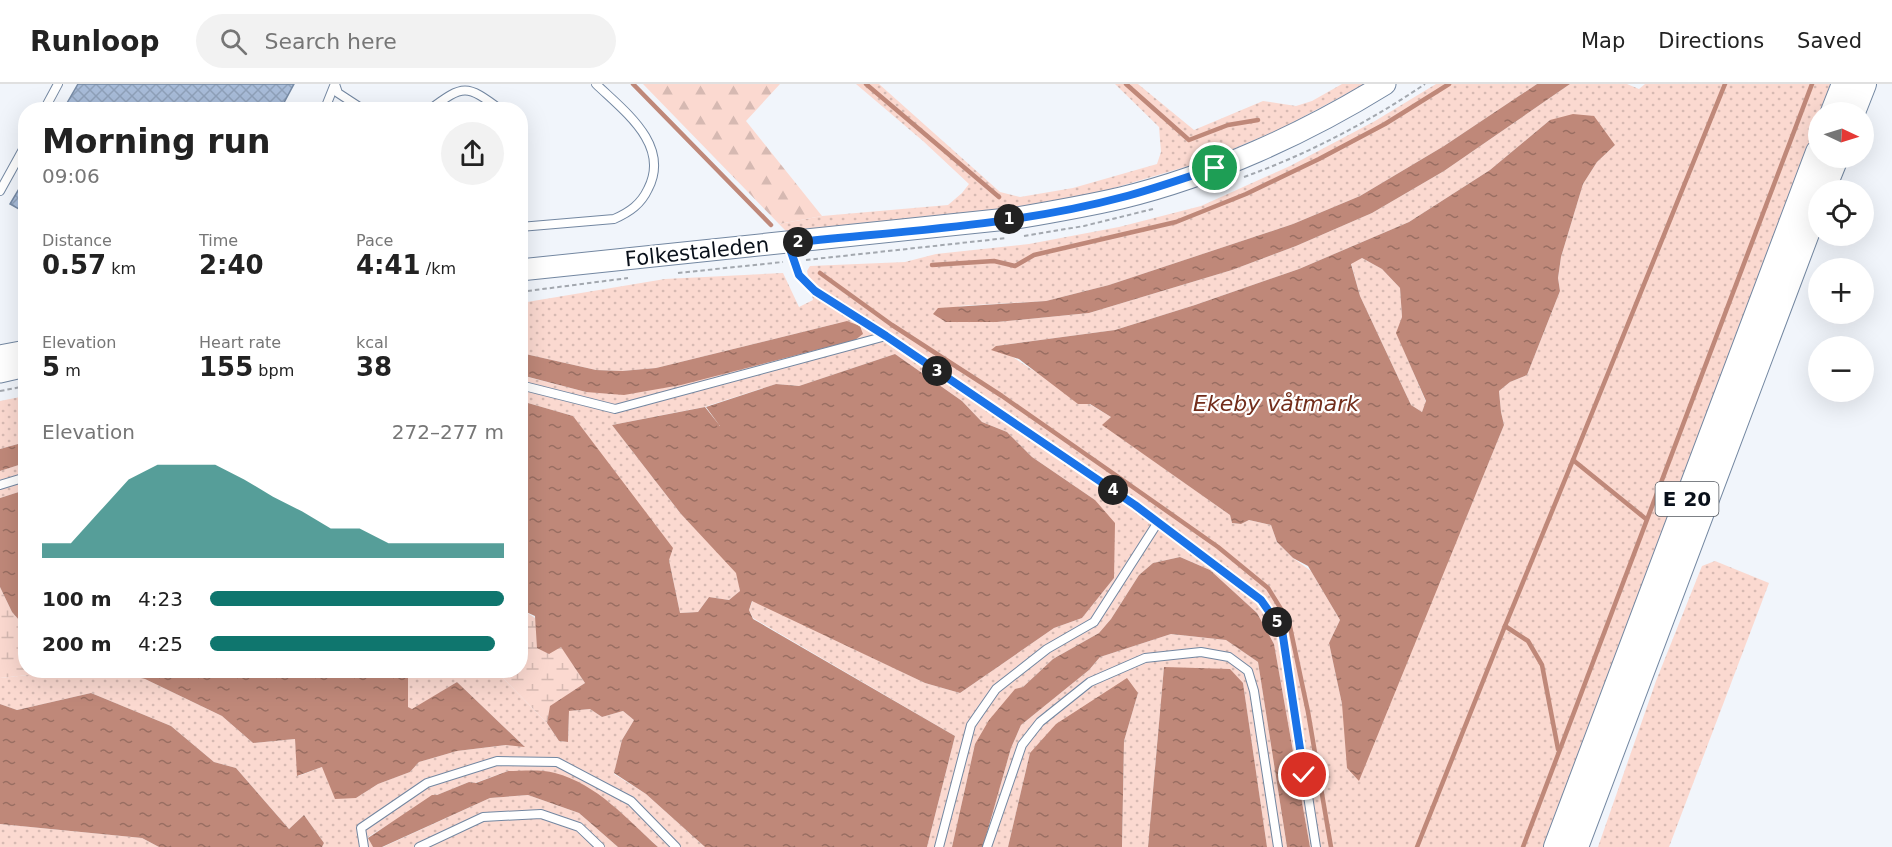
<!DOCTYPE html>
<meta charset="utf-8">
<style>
body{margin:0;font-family:"DejaVu Sans",sans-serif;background:#f2f2f2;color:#222;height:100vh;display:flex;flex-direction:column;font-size:22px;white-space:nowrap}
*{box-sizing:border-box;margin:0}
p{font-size:20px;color:#767676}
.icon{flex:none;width:33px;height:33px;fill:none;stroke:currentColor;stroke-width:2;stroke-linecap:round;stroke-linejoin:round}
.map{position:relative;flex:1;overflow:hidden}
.sheet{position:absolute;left:18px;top:18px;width:510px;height:576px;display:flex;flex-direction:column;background:#fff;border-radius:24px;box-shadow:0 6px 24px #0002}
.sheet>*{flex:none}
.needle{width:39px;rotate:94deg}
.controls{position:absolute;left:1808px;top:18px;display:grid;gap:12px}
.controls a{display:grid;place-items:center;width:66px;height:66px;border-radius:50%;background:#fff;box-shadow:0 6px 24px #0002;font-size:30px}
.pin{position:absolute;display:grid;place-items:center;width:51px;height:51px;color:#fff;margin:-26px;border:3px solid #fff;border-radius:50%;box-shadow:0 2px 6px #0007}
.km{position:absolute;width:30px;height:30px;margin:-15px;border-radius:50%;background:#222;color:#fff;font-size:16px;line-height:30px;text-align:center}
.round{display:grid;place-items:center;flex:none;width:63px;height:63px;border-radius:32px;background:#f2f2f2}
.summary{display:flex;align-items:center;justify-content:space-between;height:102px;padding:0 24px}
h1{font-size:33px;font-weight:800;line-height:45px}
.figures{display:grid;grid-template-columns:repeat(3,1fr);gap:9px;height:102px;padding:6px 24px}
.figures div{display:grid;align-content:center}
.figures b{font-size:26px;font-weight:800}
.figures small{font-size:16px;font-weight:400}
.figures p{font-size:16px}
.chart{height:168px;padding:12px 24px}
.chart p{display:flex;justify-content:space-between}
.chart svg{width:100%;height:108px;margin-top:6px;fill:#0f766e;opacity:.7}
ul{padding:0 24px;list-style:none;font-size:20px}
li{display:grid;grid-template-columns:96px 72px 1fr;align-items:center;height:45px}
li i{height:15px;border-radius:8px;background:#0f766e}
header{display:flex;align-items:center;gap:36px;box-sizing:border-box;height:84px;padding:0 30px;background:#fff;border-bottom:2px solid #e0e0e0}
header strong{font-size:28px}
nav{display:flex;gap:33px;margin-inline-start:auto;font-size:21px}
.search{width:420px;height:54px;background:#f2f2f2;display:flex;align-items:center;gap:15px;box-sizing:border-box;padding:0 21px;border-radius:33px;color:#767676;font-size:22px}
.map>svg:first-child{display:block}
</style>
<header>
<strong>Runloop</strong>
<div class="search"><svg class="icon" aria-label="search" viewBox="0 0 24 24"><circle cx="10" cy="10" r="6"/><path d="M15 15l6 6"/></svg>Search here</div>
<nav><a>Map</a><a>Directions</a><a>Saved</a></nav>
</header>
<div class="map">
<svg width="1892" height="763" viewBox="0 0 1892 763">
<defs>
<pattern id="grass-dots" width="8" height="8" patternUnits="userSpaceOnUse" patternTransform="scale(1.5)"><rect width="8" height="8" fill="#fbd9d0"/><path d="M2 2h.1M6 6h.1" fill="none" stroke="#d6b9b2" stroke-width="1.8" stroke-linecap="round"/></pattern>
<pattern id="forest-firs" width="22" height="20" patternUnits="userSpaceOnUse" patternTransform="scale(1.5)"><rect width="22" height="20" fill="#fbd9d0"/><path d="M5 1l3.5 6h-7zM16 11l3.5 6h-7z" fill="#d6b9b2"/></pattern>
<pattern id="wetland-marsh" width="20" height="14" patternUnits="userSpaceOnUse" patternTransform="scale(1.5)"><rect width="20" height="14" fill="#fbd9d0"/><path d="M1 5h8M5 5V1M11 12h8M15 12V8" fill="none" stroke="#d6b9b2"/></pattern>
<pattern id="water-ripples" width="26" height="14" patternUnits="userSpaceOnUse" patternTransform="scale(1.5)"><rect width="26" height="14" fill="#bf8879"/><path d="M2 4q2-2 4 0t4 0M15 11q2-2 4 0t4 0" fill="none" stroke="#996e62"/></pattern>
<pattern id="building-cross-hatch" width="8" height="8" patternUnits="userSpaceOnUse" patternTransform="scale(1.5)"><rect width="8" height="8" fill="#a8bcd9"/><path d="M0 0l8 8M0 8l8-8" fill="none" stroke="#8fa1ba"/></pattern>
</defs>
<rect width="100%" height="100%" fill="#f1f5fb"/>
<g fill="url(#grass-dots)" fill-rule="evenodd">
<path d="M 856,0 L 879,0 L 1000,108 L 1020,113 L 1073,104 L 1157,80 L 1161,68 L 1159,43 L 1115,0 L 1138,0 L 1194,46 L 1263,17 L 1296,22 L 1312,17 L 1342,0 L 1365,0 L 1280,45 L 1202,78 L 1104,107 L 1027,122 L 786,147 L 779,140 L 822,132 L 948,121 L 962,109 L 969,100 L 923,57 Z"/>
<path d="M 1436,0 L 1537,0 L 1444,62 L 1360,112 L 1293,140 L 1109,201 L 1046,217 L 958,222 L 997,238 L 1089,229 L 1232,186 L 1296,162 L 1372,129 L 1444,87 L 1570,0 L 1627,0 L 1639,5 L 1645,0 L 1833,0 L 1823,28 L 1818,28 L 1818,41 L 1548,763 L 1310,763 L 1274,560 L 1257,529 L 1210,486 L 1180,473 L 1153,479 L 1139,491 L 1111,535 L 1099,549 L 1053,575 L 1023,603 L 975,660 L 952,763 L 927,763 L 955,652 L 753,534 L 749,526 L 753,516 L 925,599 L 960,609 L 1054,544 L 1082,534 L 1114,494 L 1095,416 L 1032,373 L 1007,348 L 982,338 L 962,317 L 895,270 L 799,302 L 776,300 L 704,323 L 612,341 L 681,430 L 737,489 L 740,507 L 729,516 L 709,513 L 698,528 L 680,529 L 669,476 L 573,332 L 521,317 L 520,291 L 586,308 L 847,237 L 656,284 L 622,287 L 596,286 L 521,269 L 521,219 L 665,195 L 783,189 L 799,223 L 813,216 L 807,187 L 810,182 L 905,178 L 936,170 L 1029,160 L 1119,143 L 1201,122 L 1290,82 L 1375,37 ZM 1550,36 L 1615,61 L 1597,78 L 1583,100 L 1561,173 L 1558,194 L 1560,207 L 1527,291 L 1510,298 L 1499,307 L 1501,328 L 1504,341 L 1458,453 L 1342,620 L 1329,559 L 1340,536 L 1311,487 L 1293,474 L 1277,458 L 1271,441 L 1249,436 L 1241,440 L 1232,439 L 1230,431 L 1103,341 L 1111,333 L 1031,285 L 996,262 L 1115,246 L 1195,221 L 1299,185 L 1409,138 L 1490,86 Z"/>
<path d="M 1362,174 L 1382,185 L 1400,204 L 1402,233 L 1397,250 L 1426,318 L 1422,328 L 1411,321 L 1360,212 L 1351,179 Z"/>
<path d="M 25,312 L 25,358 L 0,365 L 0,317 Z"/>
<path d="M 25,379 L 25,406 L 0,414 L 0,387 Z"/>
<path d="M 1715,477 L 1769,499 L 1669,763 L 1598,763 L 1656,597 L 1702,482 Z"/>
<path d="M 1171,550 L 1226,556 L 1258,578 L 1287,763 L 1267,763 L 1243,599 L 1164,583 L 1148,763 L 1122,763 L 1124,657 L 1138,609 L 1030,669 L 1008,763 L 983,763 L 1011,664 L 1021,641 L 1089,586 L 1100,573 Z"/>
<path d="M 112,586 L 145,595 L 222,632 L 253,659 L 295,655 L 298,692 L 322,683 L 356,714 L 378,700 L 410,688 L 419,678 L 457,667 L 506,661 L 524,662 L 457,598 L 412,626 L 408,623 L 408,587 L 496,587 L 547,639 L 559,657 L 568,658 L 569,627 L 590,625 L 602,633 L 623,627 L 634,636 L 622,656 L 614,690 L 646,710 L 705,763 L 658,763 L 611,720 L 508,687 L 475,699 L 469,698 L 437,711 L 368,753 L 373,763 L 322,763 L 324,759 L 304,731 L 289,745 L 236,684 L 214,678 L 171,642 L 91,609 L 17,626 L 0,620 L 0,594 L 47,589 L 50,587 Z"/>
<path d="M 528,711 L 579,729 L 618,763 L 383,763 L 490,714 Z"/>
<path d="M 0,740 L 142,754 L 159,763 L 0,763 Z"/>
</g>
<path fill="url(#forest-firs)" d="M 643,0 L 780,0 L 746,37 L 822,132 L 779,140 Z"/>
<g fill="url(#wetland-marsh)">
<path d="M 0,503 L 12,528 L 19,536 L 25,572 L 26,586 L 50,587 L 47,589 L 0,594 Z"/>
<path d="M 523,527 C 549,538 570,576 585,599 L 551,622 L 547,639 L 496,587 L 520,586 L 521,528 Z"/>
</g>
<g fill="url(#water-ripples)" fill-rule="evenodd">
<path d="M 1537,0 L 1570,0 L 1444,87 L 1372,129 L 1296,162 L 1232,186 L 1089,229 L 997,238 L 946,238 L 933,230 L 938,224 L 1046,217 L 1109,201 L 1293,140 L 1360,112 L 1444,62 Z"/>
<path d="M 1573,30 L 1594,32 L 1615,61 L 1597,78 L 1583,100 L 1561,173 L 1558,194 L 1560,207 L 1527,291 L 1510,298 L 1499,307 L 1501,328 L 1504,341 L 1359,697 L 1347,684 L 1342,620 L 1329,559 L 1340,536 L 1308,482 L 1293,474 L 1277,458 L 1271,441 L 1249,436 L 1241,440 L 1232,439 L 1230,431 L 1102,341 L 1111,333 L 1090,320 L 1078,320 L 1019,275 L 991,266 L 996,262 L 1115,246 L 1195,221 L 1299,185 L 1409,138 L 1490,86 L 1550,36 ZM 1362,174 L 1382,185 L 1400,204 L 1402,233 L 1396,249 L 1426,317 L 1422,328 L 1411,321 L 1360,212 L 1351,180 Z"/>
<path d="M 847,237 L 860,242 L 863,250 L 855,256 L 681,301 L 624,311 L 586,308 L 521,291 L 521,269 L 596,286 L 622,287 L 656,284 Z"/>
<path d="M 895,270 L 962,317 L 982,338 L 1007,348 L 1032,373 L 1095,416 L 1115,439 L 1114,494 L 1082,534 L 1054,544 L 960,609 L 925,599 L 752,517 L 749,526 L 753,535 L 955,652 L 927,763 L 705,763 L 646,710 L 614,689 L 622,656 L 634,636 L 623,627 L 602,633 L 590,625 L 569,627 L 568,658 L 559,657 L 547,639 L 550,622 L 585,599 L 561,563 L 549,570 L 537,564 L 535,532 L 524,527 L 521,528 L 521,317 L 573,332 L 673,464 L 669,476 L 680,529 L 698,528 L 709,513 L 729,516 L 740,507 L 736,489 L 681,430 L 612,341 L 705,323 L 720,342 L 706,323 L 776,300 L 799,302 Z"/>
<path d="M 25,358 L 25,379 L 0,387 L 0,365 Z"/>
<path d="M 25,406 L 26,406 L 25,572 L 19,536 L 12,528 L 0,503 L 0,414 Z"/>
<path d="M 1180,473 L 1210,486 L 1257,529 L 1274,560 L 1310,763 L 1287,763 L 1258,578 L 1226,556 L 1171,550 L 1100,573 L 1089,586 L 1021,641 L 1011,664 L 983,763 L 952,763 L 975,660 L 989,636 L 1015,605 L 1023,603 L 1053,575 L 1099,549 L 1111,535 L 1139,491 L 1153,479 Z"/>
<path d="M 1164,583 L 1230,585 L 1243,599 L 1267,763 L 1148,763 Z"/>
<path d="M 112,587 L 408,587 L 408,623 L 412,625 L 457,598 L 525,663 L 506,661 L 457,667 L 419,678 L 410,688 L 378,700 L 356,714 L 335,715 L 322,683 L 297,692 L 295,655 L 253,659 L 222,632 L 145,595 Z"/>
<path d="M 1127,594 L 1138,609 L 1124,657 L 1122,763 L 1008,763 L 1030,669 L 1056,640 Z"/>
<path d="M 91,609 L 171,642 L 214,678 L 236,684 L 289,745 L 304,731 L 324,759 L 322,763 L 159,763 L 142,754 L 0,740 L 0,620 L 17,626 Z"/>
<path d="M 508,687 C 522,687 541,685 555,689 C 597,700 627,735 658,763 L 618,763 L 579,729 L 528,711 L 490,714 L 382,763 L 373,763 L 368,754 L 432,711 L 437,711 L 469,698 L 476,699 Z"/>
</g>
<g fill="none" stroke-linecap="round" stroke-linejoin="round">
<g stroke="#bf8879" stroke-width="4.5">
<path d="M 633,0 L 771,141"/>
<path d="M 866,0 L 999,113"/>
<path d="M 1126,0 L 1189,56 L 1228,41 L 1258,36"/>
<path d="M 932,181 L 994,177 L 1015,182 L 1034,171 L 1176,138 L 1246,110 L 1319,75 L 1385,40 L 1449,0"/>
<path d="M 820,189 L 892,241 L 1002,312 L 1127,399 L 1218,463 L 1268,504 L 1289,538 L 1308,628 L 1331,763"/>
<path d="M 1646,435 L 1573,376 L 1725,0"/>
<path d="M 1505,542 L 1573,376"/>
<path d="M 1417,763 L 1505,542 L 1528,557 L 1542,581 L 1558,665"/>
<path d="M 1523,763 L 1812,0"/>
</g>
</g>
<g fill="url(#building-cross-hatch)" stroke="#768aa5" stroke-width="1.5">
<path d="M 78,0 L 294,0 L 280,26 L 63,26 Z"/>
<path d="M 26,93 L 26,129 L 10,120 Z"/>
</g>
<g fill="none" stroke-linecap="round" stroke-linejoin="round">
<g stroke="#7387a1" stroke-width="10">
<g id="service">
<path d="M 335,0 L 338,9 L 364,26"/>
<path d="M 326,22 L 334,2"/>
<path d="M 325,24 L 330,22 L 343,26"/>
<path d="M 44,26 L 58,0"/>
<path d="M 429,26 C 464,0 466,0 501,26"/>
<path d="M 0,107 L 26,60"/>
<path d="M 520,143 L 614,135 C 630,128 641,120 648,105 C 671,61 624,27 596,0"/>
<path d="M 788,159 L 799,191 L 815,207 L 886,252 L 1135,421 L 1261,516 L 1282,546 L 1316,763"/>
<path d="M 520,301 L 615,325 L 886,252"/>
<path d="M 0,401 L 26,393"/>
<path d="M 364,763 L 361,744 L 427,699 L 497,677 L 557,678 L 631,717 L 676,763"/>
<path d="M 419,763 L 483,733 L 541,730 L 579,743 L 600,763"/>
<path d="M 939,763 L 971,641 L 996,605 L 1047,565 L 1094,538 L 1158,438"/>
<path d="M 987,763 L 1022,661 L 1040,638 L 1090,598 L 1145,574 L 1201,568 L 1229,573 L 1248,587 L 1254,607 L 1278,763"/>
</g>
</g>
<g stroke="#7387a1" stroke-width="23">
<g id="secondary">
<path d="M 520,186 L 1017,134 C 1052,128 1087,122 1121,114 C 1212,92 1306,49 1385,0"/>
<path d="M 0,272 L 26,267"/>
<path d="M 0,288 L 26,282"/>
</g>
</g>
<g stroke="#7387a1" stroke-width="26">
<g id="trunk">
<path d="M 1833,28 L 1844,0"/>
<path d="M 1853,28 L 1864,0"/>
<path d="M 1823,106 L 1836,74"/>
<path d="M 1556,763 L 1818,68"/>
<path d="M 1576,763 L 1818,120"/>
</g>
</g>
<g stroke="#a3a8af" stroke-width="2" stroke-dasharray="4.5 3" stroke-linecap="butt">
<path d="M 1244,93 C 1308,70 1369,38 1425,0"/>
<path d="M 1024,152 L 1084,142 L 1153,125"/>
<path d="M 806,176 L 1007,154"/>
<path d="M 678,189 L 783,178"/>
<path d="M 520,208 L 628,194"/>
<path d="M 0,307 L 26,302"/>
</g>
<use href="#service" stroke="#fff" stroke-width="8"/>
<use href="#secondary" stroke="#fff" stroke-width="21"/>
<use href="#trunk" stroke="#fff" stroke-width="24"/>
</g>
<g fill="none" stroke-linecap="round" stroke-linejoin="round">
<g stroke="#fff" stroke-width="12">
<path id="route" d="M 1215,84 C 1184,94 1154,105 1123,113 C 1015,142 900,147 788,159 L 799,191 L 815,207 L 886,252 L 1135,421 L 1261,516 L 1282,546 L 1304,691"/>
</g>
<use href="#route" stroke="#1a73e8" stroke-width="8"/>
</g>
<g text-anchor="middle" stroke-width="4.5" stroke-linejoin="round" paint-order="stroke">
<rect fill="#fff" stroke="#53585f" stroke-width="1.5" x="1655.5" y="398" width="63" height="34" rx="4.5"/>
<g font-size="20" font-weight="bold" fill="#09101a">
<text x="1687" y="422">E 20</text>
</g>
<g font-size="21" fill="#09101a" stroke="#fff">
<text transform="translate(697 168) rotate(-6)" y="7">Folkestaleden</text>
</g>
<g font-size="22" font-style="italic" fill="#722d1b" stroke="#fff">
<text x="1276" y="327">Ekeby våtmark</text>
</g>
</g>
</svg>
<div class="controls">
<a><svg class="needle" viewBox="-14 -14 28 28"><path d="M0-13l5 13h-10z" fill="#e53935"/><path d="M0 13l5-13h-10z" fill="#767676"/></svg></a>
<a><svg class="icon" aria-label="locate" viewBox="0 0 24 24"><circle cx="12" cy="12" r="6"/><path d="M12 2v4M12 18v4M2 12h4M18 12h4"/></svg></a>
<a>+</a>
<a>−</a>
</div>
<div class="pin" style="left:1215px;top:84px;background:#1e9e55"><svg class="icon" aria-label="arrive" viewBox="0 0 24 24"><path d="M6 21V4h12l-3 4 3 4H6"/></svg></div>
<div class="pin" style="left:1304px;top:691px;background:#d93025"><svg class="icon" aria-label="check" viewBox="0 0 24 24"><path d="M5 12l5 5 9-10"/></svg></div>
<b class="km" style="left:1009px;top:135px">1</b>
<b class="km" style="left:798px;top:158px">2</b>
<b class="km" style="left:937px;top:287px">3</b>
<b class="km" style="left:1113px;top:406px">4</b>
<b class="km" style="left:1277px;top:538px">5</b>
<section class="sheet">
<div class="summary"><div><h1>Morning run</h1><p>09:06</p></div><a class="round"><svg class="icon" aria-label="share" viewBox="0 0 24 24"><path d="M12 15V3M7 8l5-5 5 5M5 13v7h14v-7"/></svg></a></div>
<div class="figures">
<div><p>Distance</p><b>0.57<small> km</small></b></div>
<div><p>Time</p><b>2:40</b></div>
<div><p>Pace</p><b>4:41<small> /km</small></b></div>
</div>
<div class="figures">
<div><p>Elevation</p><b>5<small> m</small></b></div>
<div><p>Heart rate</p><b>155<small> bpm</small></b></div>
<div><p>kcal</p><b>38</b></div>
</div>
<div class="chart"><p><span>Elevation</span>272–277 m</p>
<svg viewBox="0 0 160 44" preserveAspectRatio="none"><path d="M0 44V38L10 38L20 25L30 12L40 6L50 6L60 6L70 12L80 19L90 25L100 32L110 32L120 38L130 38L140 38L150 38L160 38V44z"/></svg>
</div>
<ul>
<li><b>100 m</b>4:23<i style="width:100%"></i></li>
<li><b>200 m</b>4:25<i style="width:97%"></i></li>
</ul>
</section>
</div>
